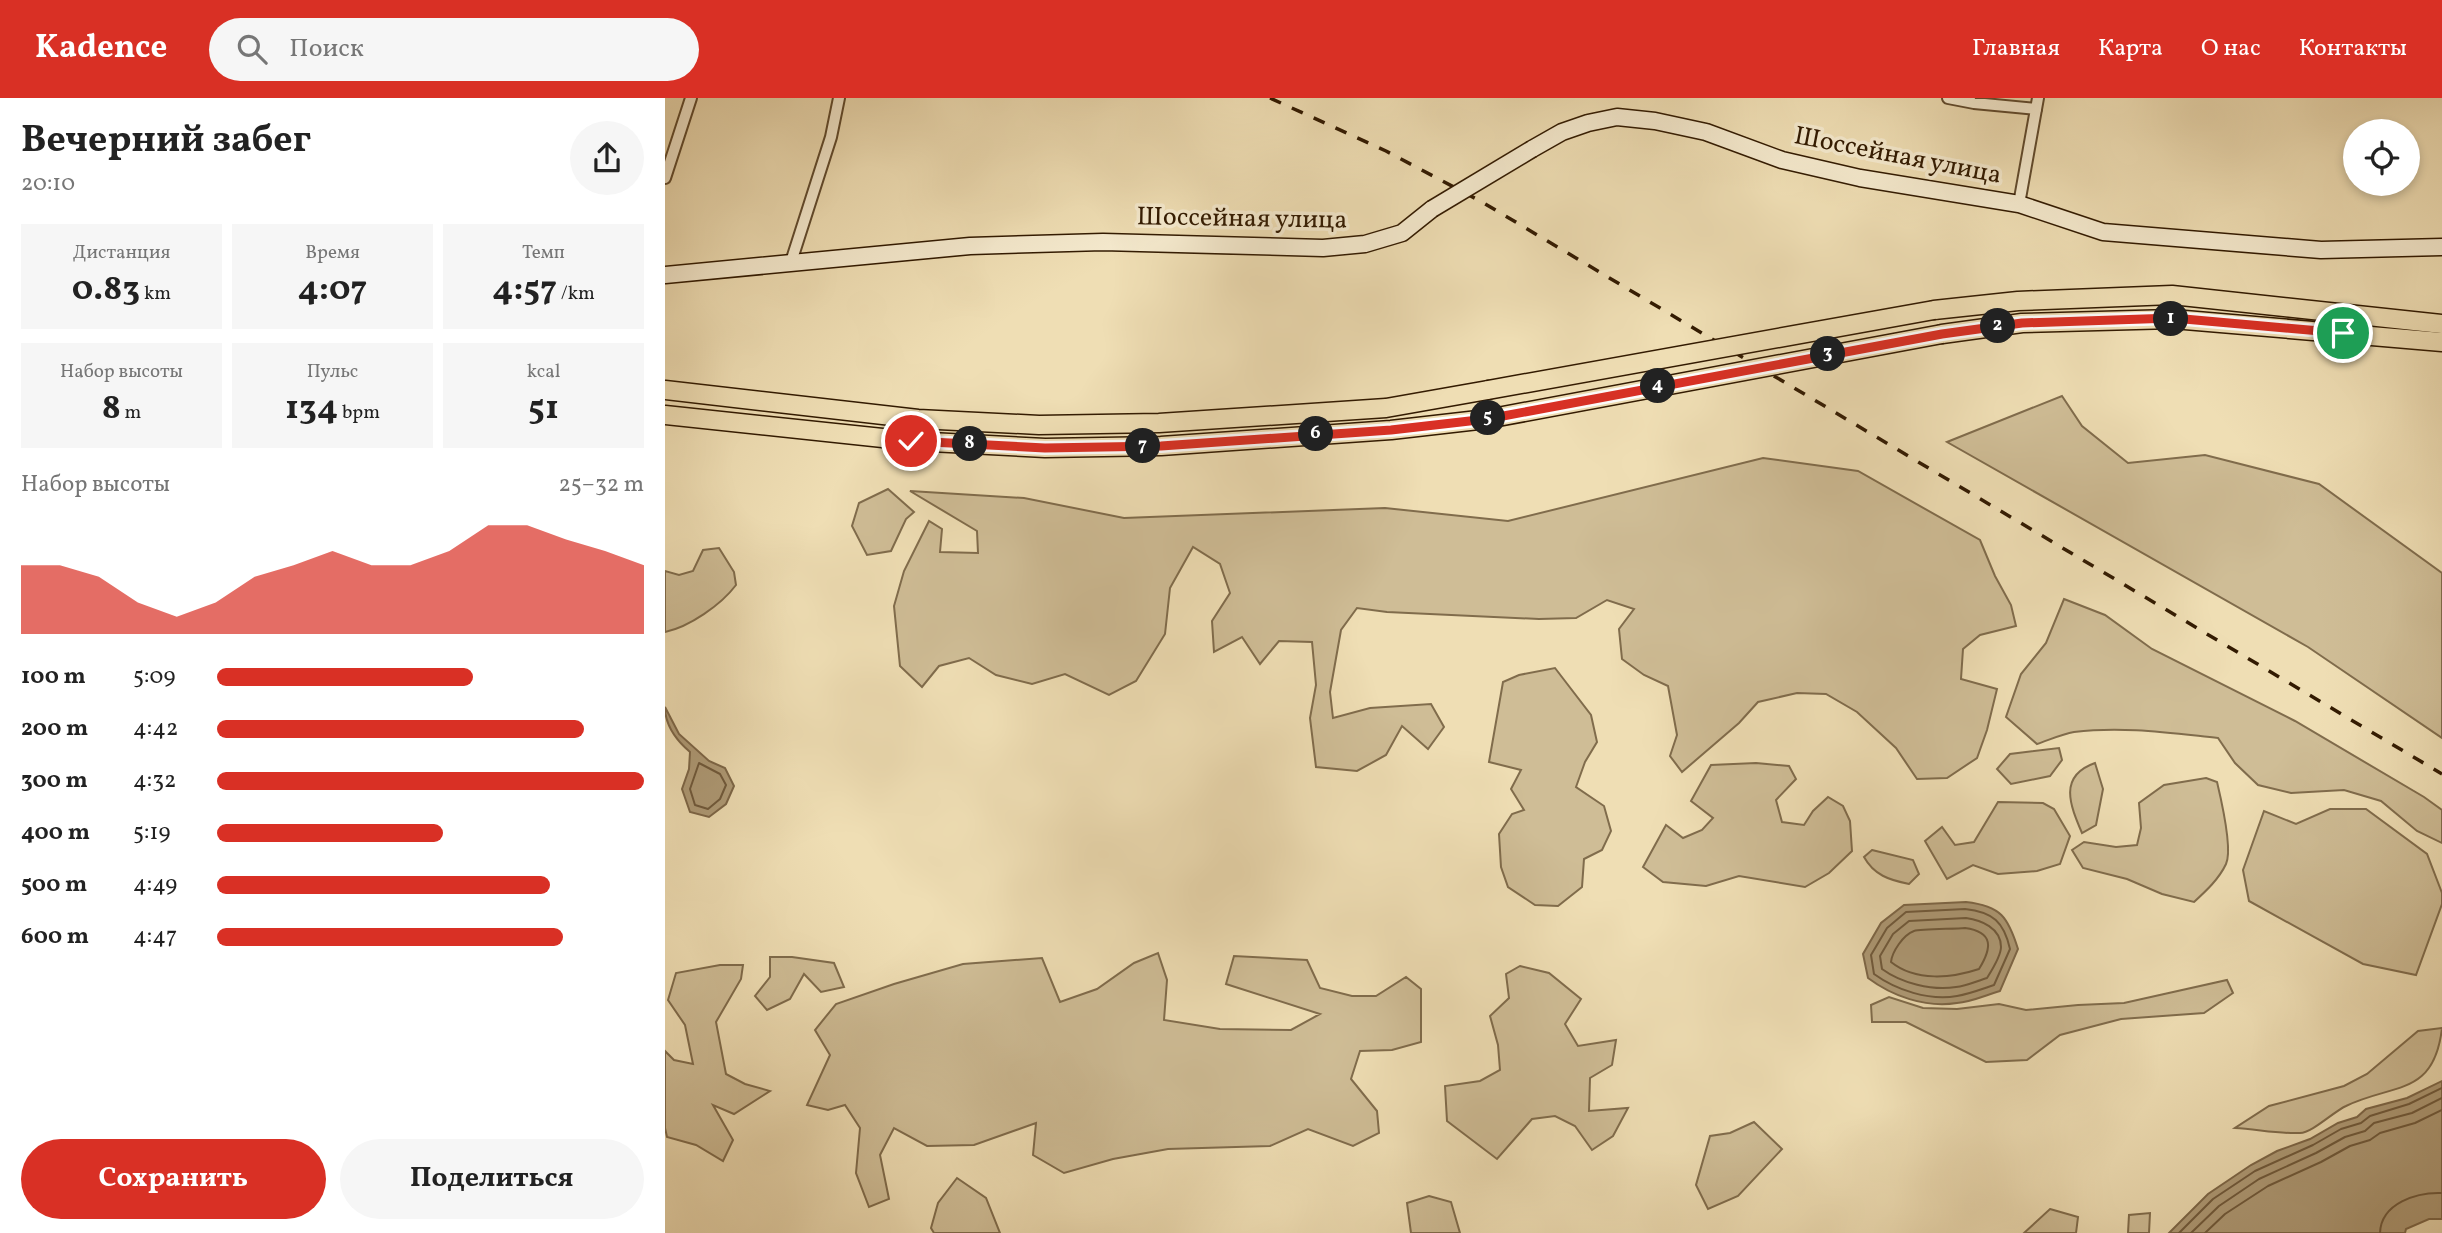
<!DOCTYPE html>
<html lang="ru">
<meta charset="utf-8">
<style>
body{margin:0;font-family:Vollkorn,serif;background:#f6f6f6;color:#222;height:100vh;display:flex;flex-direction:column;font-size:26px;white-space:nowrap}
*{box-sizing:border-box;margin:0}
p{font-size:23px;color:#767676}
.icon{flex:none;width:38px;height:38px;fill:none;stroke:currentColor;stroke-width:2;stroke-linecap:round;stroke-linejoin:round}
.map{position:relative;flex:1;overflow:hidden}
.drawer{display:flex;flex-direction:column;background:#fff;width:665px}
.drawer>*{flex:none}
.tools{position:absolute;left:1678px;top:21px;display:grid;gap:14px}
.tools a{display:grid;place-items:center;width:77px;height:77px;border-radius:50%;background:#fff;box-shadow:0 4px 10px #0003;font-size:35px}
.pin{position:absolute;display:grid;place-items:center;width:60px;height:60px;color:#fff;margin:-30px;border:4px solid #fff;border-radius:50%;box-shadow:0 2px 7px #0007}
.km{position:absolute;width:35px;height:35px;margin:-18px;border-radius:50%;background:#222;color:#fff;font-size:19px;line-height:35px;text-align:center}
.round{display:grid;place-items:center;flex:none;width:74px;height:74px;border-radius:37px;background:#f6f6f6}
.overview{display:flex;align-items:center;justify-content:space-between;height:119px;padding:0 21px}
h1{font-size:38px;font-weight:700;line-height:52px}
.metrics{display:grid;grid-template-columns:repeat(3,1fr);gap:10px;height:119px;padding:7px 21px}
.metrics div{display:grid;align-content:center;border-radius:0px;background:#f6f6f6;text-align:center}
.metrics b{font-size:35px;font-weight:700}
.metrics small{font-size:19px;font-weight:400}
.metrics p{font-size:19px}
.chart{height:196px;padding:14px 21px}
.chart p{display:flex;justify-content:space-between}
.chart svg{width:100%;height:126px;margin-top:7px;fill:#d93025;opacity:.7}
.cta{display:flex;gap:14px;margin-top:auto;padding:14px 21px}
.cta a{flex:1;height:80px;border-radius:42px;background:#d93025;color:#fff;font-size:28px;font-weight:700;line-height:80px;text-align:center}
.cta a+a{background:#f6f6f6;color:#222}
ul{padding:0 21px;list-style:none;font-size:23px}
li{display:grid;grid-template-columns:112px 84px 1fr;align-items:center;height:52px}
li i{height:18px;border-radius:9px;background:#d93025}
header{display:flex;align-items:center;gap:42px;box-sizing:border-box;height:98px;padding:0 35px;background:#d93025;color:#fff}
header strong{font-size:33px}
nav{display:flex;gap:38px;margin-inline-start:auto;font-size:24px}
.search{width:490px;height:63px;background:#f6f6f6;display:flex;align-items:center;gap:18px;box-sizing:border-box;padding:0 24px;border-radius:38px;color:#767676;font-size:26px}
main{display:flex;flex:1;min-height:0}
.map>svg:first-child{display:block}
</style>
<header>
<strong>Kadence</strong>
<div class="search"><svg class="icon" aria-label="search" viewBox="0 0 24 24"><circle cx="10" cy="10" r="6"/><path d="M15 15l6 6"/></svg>Поиск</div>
<nav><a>Главная</a><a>Карта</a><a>О нас</a><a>Контакты</a></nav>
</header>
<main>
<section class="drawer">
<div class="overview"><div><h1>Вечерний забег</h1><p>20:10</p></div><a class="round"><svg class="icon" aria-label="share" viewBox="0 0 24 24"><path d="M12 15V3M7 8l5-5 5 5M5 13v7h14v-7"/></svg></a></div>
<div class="metrics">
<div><p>Дистанция</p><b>0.83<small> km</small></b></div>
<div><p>Время</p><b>4:07</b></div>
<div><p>Темп</p><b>4:57<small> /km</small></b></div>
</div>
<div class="metrics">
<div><p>Набор высоты</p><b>8<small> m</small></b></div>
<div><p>Пульс</p><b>134<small> bpm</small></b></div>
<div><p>kcal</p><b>51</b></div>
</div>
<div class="chart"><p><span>Набор высоты</span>25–32 m</p>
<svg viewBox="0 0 160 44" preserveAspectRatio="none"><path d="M0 44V20L10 20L20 24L30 33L40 38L50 33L60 24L70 20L80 15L90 20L100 20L110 15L120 6L130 6L140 11L150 15L160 20V44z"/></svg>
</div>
<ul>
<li><b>100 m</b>5:09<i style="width:60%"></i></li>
<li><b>200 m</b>4:42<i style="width:86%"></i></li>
<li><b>300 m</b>4:32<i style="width:100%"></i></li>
<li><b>400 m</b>5:19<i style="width:53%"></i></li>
<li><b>500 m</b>4:49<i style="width:78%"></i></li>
<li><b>600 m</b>4:47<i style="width:81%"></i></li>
</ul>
<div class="cta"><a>Сохранить</a><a>Поделиться</a></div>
</section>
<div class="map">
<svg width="1777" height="1135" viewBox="0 0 1777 1135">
<rect width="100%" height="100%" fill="#efdeb4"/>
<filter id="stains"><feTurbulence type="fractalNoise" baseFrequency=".00286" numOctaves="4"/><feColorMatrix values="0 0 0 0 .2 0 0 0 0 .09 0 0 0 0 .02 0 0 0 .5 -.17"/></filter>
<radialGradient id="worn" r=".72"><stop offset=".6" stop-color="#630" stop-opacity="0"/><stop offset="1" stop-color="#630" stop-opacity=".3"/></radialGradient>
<g fill="#cfbd96" stroke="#806c4c" stroke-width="2">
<path d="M 1397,298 L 1417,328 L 1463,365 L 1540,357 L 1654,386 L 1777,475 L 1777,640 L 1643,549 L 1282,344 Z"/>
<path d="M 1098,360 L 1193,373 L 1315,442 L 1330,478 L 1346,507 L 1351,528 L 1315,537 L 1298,551 L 1296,581 L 1332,591 L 1322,632 L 1312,660 L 1282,680 L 1252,681 L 1231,650 L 1192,614 L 1161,596 L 1132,595 L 1093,604 L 1074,625 L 1017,674 L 1005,658 L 1012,637 L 1003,588 L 979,577 L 957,561 L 954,531 L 969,511 L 942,502 L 911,520 L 874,521 L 722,514 L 692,510 L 676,532 L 665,594 L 668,620 L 705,610 L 766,606 L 779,629 L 763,651 L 737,628 L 721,657 L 692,673 L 651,669 L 645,620 L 651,587 L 647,544 L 614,543 L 595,566 L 577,539 L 549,554 L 547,523 L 565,495 L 555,466 L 528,449 L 505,490 L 500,536 L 471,583 L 444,597 L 400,576 L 367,586 L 331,577 L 304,560 L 274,568 L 257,589 L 235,568 L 229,508 L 239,473 L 264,423 L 277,431 L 275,454 L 313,455 L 312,433 L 245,393 L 359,400 L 459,420 L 720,410 L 843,423 Z"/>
<path d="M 223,391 L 249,414 L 241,421 L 226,453 L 202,457 L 187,428 L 194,405 Z"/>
<path d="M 54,450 L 69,474 L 71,487 C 56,507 24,529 0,534 L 0,473 L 14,477 L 28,473 L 38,452 Z"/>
<path d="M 1399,501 L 1440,517 L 1487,551 L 1630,623 L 1759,699 L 1777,712 L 1777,745 L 1752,733 L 1716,703 L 1679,692 L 1626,695 L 1593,687 L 1570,665 L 1553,640 C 1505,635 1458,628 1409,634 C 1397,636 1384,642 1372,646 L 1341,619 L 1356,576 L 1381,545 Z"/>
<path d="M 890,570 L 926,617 L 932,644 L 920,664 L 911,689 L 939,708 L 946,733 L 937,752 L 919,761 L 917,789 L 893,808 L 870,807 L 843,789 L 836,769 L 834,736 L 847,716 L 859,712 L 846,691 L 856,672 L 824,664 L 838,584 L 854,577 Z"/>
<path d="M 1394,650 L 1397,662 L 1385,678 L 1346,686 L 1332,671 L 1345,656 Z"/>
<path d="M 1091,665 L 1124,668 L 1131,681 L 1111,702 L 1117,724 L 1139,727 L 1148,713 L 1163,699 L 1178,708 L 1185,723 L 1187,753 L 1164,775 L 1140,789 L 1074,778 L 1041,788 L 998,784 L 978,769 L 1001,727 L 1018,740 L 1037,732 L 1048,720 L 1026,703 L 1046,667 Z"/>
<path d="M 1430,665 L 1438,691 L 1431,727 L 1417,735 C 1405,707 1393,678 1430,665 Z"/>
<path d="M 1541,680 L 1552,684 C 1556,701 1568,751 1561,766 C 1554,781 1541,793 1529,804 L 1497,796 L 1462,781 L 1418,770 L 1407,752 L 1419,744 L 1451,749 L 1472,747 L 1476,730 L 1474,705 L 1499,687 Z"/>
<path d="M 1333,704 L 1378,705 L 1389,711 L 1405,738 L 1395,766 L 1372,773 L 1333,776 L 1308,767 L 1282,781 L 1260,743 L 1277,729 L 1290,747 L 1309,744 Z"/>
<path d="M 1665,711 L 1701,711 L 1762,756 L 1777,795 L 1777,806 L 1751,877 L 1698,866 L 1584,803 L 1578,772 L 1599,713 L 1631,726 Z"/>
<path d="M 1207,752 L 1248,762 L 1254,776 L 1244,786 C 1224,782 1209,777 1199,759 Z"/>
<path d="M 493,855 L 502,882 L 499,922 L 555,931 L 626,932 L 655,916 L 561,886 L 569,858 L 642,862 L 655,890 L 687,898 L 711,898 L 741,879 L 756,891 L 756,944 L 727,952 L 695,953 L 686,981 L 712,1013 L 714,1035 L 688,1048 L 643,1031 L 605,1048 L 503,1051 L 448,1061 L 399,1075 L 368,1057 L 371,1025 L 309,1047 L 262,1048 L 229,1030 L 215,1057 L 224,1101 L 204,1109 L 191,1075 L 195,1030 L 180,1007 L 163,1012 L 142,1007 L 165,957 L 150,932 L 171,906 L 229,886 L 298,866 L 377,860 L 395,904 L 432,891 L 469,865 Z"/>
<path d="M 105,859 L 127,859 L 169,865 L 179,889 L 156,894 L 139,876 L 125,901 L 102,912 L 90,898 L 105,879 Z"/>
<path d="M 55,867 L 78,867 L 76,881 L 51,924 L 61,976 L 80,986 L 105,993 L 69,1016 L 48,1007 L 68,1042 L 58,1063 L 31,1047 L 2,1039 L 0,1030 L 0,953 L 9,962 L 28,966 L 20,927 L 3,902 L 11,875 Z"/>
<path d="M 855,868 L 884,875 L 916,901 L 900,926 L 913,948 L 951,942 L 947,967 L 925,980 L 924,1013 L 963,1010 L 948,1038 L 927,1052 L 910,1028 L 890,1018 L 867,1021 L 832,1061 L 782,1023 L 780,988 L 815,983 L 835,972 L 833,947 L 825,918 L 844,900 L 841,876 Z"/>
<path d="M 1562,882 L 1568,895 L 1539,915 L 1456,921 L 1395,937 L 1362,962 L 1321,964 L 1241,924 L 1207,924 L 1206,907 L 1224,899 L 1258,910 L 1292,911 L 1334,906 L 1361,912 L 1413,907 L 1459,905 Z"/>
<path d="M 1777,930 C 1769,999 1728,985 1681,1008 C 1668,1014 1647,1035 1635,1035 C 1614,1036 1591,1031 1570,1030 L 1604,1008 L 1679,988 L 1702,976 L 1753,933 Z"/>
<path d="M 1089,1024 L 1117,1051 L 1073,1098 L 1043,1111 L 1031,1087 L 1045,1038 L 1065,1035 Z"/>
<path d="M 292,1080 L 321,1100 L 335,1135 L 269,1135 L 266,1130 L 273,1105 Z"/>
<path d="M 764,1098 L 786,1104 L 795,1135 L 746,1135 L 742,1105 Z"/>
<path d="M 1385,1111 L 1413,1119 L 1411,1135 L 1359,1135 Z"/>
<path d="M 1485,1115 L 1484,1135 L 1463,1135 L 1464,1117 Z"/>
</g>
<g fill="#af9b77" stroke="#7d6748" stroke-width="2">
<path d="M 0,609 L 14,636 L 44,663 L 60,670 L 69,688 L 61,706 L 44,719 L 25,714 L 17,691 L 24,671 L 25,654 C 11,642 0,628 0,609 Z"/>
<path d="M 1301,804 C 1336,808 1343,819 1353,851 L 1335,893 C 1321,897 1306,904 1292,905 C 1260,910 1227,898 1203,880 L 1198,856 L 1216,825 L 1239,807 Z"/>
<path d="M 1777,983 L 1777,1121 L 1764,1121 L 1741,1131 L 1740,1135 L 1504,1135 L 1543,1096 L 1586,1067 L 1612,1053 L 1645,1041 L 1673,1025 L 1692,1019 L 1701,1011 L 1742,1000 Z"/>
</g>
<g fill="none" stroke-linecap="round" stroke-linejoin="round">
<g stroke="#705a3c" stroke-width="2">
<path d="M 34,665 L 55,676 L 61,687 L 55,701 L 43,711 L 30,707 L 25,691 Z"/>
<path d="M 1300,811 C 1328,814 1339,824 1345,851 L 1329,887 C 1317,891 1304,896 1292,898 C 1264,903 1231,892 1209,876 L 1206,857 L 1222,830 L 1241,814 Z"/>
<path d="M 1301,820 C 1316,822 1336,830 1336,849 C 1336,858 1327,872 1322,880 C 1312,883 1301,888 1291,889 C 1267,893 1236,885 1217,871 L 1215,858 L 1228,836 L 1244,823 Z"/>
<path d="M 1300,830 C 1329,834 1327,850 1314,871 C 1287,880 1251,884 1226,864 C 1227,854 1238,837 1249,833 C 1256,831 1289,831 1300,830 Z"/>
<path d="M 1514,1135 L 1548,1101 L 1590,1073 L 1648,1047 L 1676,1031 L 1696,1025 L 1705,1018 L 1744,1006 L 1777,990"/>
<path d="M 1526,1135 L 1554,1108 L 1594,1081 L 1651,1055 L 1680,1039 L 1700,1033 L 1709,1025 L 1747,1015 L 1777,1000"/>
<path d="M 1540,1135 L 1560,1116 L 1603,1088 L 1656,1064 L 1685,1048 L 1705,1042 L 1715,1035 L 1750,1025 L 1777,1012"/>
<path d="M 1715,1135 C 1716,1105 1752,1094 1777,1095"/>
</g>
<g stroke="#614b2e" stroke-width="14">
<g id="minor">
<path d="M 1283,0 L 1309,5 L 1371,11"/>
<path d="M 0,80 L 26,0"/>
<path d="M 1354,106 L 1373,0"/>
<path d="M 126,164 L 166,39 L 174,0"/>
</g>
</g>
<g stroke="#321a01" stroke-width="19">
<g id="secondary">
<path d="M 867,51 L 897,34 L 923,25 L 952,19 L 990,23 L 1041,34 L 1117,62 L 1195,80 L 1354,106 L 1438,134 L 1656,152 L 1777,149"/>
<path d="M 0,177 L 305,148 L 438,144 L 658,150 L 700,146 L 737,135 L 767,111"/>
</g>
</g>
<g stroke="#321a01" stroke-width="21">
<g id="primary">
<path d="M 1269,212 L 1353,203 L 1507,197 L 1777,226"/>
<path d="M 1277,236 L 1357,225 L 1508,221 L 1777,244"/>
<path d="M 0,292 L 253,321 L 374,327 L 494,325 L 721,310 L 823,292"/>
<path d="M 0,317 L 246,343 L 380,350 L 496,348 L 726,332 L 822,321"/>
</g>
</g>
<use href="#minor" stroke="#f5eace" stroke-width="10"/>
<use href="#secondary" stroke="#f5eace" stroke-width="16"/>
<use href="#primary" stroke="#efdeb4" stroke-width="18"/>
<path stroke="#321a01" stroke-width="3.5" stroke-dasharray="12 12" stroke-linecap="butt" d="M 605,0 L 721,53 L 817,104 L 1777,676"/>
<g stroke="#321a01" stroke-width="19" stroke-linecap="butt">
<path id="secondary-bridge" d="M 767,111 L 867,51"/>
</g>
<g stroke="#321a01" stroke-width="21" stroke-linecap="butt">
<g id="primary-bridge">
<path d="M 823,292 L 1269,212"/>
<path d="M 822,321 L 1277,236"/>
</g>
</g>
<use href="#secondary-bridge" stroke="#f5eace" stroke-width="16"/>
<use href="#primary-bridge" stroke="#efdeb4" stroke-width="18"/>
</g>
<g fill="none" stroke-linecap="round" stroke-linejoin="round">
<g stroke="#fff" stroke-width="14">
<path id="route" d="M 246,343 L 380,350 L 496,348 L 726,332 L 822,321 L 1277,236 L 1357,225 L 1508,220 L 1678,235"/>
</g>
<use href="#route" stroke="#d93025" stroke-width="9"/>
</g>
<g text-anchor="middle" stroke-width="7" stroke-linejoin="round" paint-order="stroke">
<g font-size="26" fill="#321a01" stroke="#f5eace">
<text transform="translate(1233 56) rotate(11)" y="9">Шоссейная улица</text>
<text transform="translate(577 119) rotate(1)" y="9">Шоссейная улица</text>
</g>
</g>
<rect width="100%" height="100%" filter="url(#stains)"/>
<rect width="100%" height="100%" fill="url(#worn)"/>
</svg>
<div class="tools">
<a><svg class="icon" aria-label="locate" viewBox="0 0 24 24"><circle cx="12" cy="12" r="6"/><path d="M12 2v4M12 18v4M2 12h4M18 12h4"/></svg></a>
</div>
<div class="pin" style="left:1678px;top:235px;background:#1e9e55"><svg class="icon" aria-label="arrive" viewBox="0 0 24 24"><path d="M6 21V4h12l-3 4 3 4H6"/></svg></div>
<div class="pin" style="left:246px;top:343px;background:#d93025"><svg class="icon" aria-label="check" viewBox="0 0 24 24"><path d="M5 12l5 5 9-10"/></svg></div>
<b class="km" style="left:1506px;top:221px">1</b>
<b class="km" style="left:1333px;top:228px">2</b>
<b class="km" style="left:1163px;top:256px">3</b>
<b class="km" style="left:993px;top:288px">4</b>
<b class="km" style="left:823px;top:320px">5</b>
<b class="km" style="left:651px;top:336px">6</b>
<b class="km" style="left:478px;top:348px">7</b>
<b class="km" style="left:305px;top:346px">8</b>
</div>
</main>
